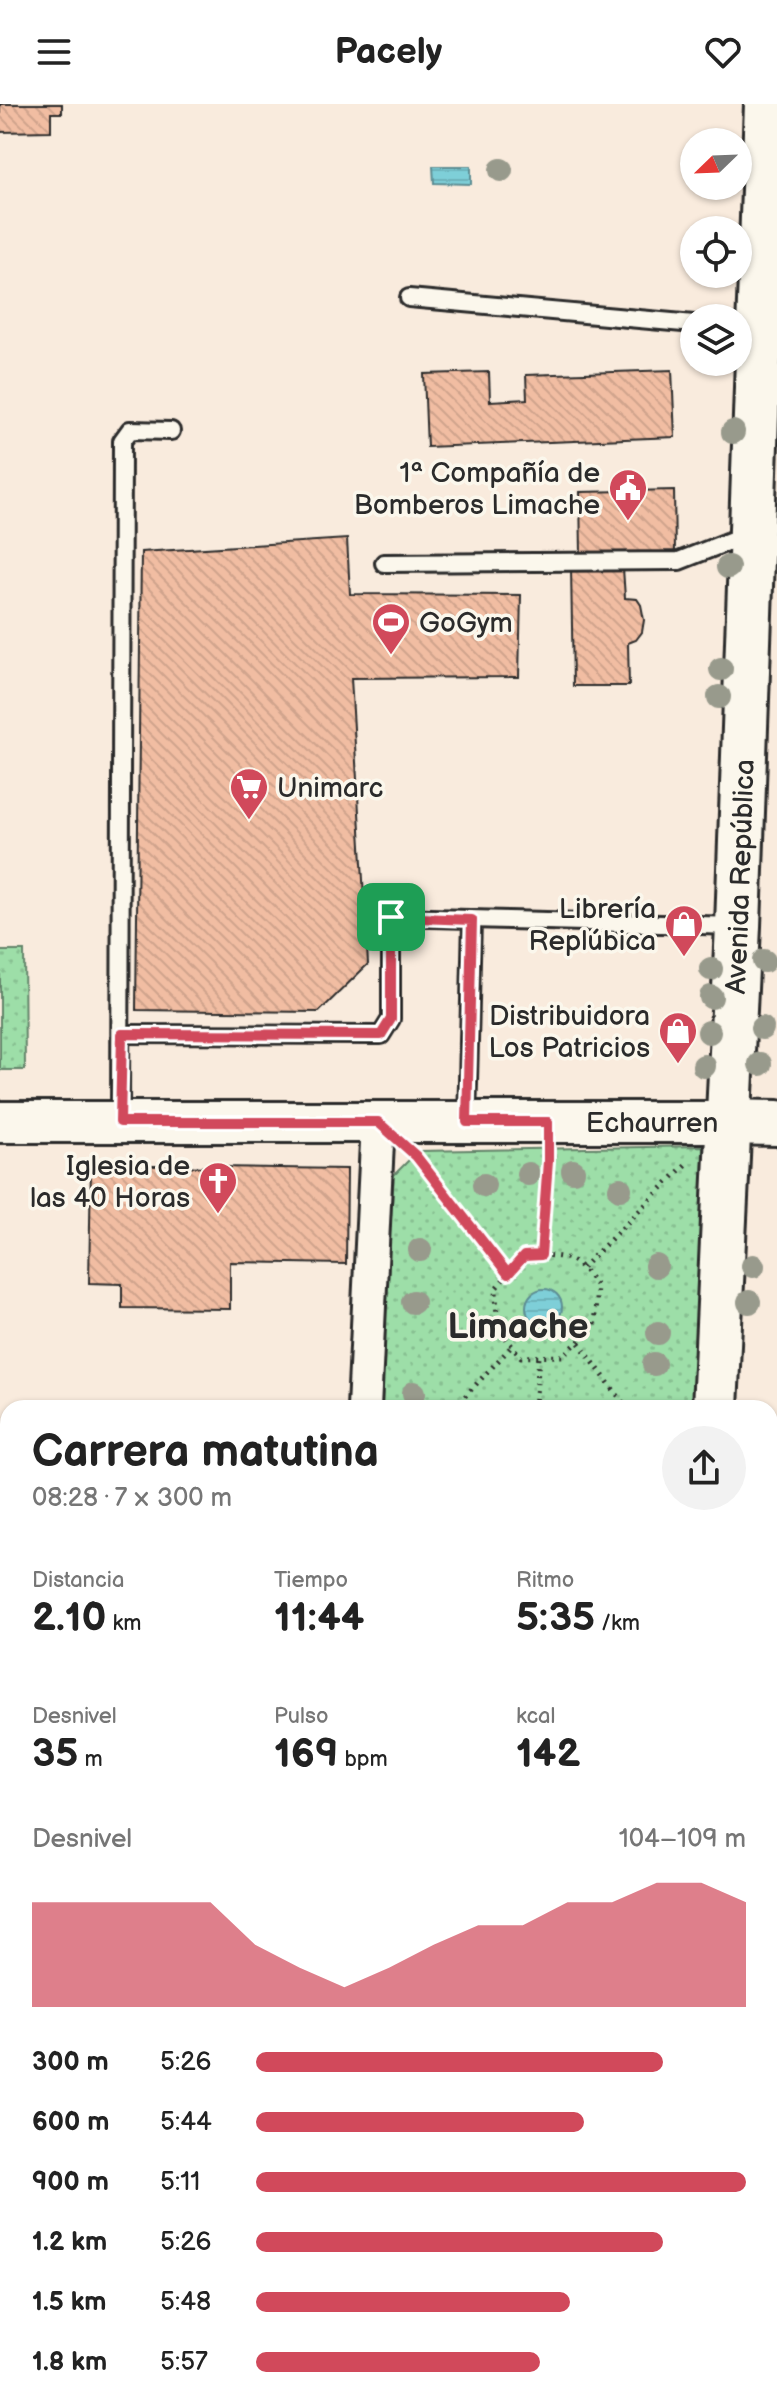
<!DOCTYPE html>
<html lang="es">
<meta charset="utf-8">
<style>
body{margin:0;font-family:"Balsamiq Sans",sans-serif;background:#f2f2f2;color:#222;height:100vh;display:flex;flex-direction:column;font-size:30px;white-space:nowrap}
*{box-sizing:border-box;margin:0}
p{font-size:26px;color:#767676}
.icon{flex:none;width:44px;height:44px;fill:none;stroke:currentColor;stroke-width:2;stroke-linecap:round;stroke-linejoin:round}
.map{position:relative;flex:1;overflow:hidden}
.side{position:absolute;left:0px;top:1296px;width:778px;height:1008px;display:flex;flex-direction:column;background:#fff;border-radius:24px 24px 0 0;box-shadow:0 2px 6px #0004}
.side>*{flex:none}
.needle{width:52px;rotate:247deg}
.buttons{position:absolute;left:680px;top:24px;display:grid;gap:16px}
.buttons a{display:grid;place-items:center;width:72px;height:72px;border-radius:50%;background:#fff;box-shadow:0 2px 6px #0004;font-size:40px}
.pin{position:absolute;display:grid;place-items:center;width:68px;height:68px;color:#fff;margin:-34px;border-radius:16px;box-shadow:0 4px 12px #0006}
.round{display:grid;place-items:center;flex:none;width:84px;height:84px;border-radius:42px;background:#f2f2f2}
.headline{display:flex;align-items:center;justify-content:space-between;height:136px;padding:0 32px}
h1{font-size:44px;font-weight:700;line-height:60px}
.figures{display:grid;grid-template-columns:repeat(3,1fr);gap:12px;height:136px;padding:8px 32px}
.figures div{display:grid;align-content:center}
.figures b{font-size:40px;font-weight:700}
.figures small{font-size:22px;font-weight:400}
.figures p{font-size:22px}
.chart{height:224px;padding:16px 32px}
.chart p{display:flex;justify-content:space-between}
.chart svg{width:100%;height:144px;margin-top:8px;fill:#d1495b;opacity:.7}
ul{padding:0 32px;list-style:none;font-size:26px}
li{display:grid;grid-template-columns:128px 96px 1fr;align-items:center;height:60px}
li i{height:20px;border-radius:10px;background:#d1495b}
header{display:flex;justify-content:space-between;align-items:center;height:104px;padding:0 32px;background:#fff;font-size:36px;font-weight:700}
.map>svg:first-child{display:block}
</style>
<header><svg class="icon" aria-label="menu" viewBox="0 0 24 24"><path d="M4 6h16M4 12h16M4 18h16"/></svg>Pacely<svg class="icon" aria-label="heart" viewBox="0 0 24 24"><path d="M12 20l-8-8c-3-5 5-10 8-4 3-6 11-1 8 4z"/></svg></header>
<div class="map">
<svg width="777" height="2304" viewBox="0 0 777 2304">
<defs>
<pattern id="park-dots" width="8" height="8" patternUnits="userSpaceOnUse" patternTransform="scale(2)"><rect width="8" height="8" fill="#9ddea8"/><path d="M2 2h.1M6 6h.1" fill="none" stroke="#87bf91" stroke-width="1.8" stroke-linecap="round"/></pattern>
<pattern id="water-rules" width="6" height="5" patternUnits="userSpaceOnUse" patternTransform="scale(2)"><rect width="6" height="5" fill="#7ecfd8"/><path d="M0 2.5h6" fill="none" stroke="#6db2ba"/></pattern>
<pattern id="building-back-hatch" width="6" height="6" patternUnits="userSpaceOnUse" patternTransform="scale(2)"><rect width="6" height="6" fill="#f1bda2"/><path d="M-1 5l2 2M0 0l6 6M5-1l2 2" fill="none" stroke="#cfa38c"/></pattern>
</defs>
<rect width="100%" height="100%" fill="#f9ebdd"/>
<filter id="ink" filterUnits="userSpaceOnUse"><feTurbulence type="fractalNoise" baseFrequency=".0125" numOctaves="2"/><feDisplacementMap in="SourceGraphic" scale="16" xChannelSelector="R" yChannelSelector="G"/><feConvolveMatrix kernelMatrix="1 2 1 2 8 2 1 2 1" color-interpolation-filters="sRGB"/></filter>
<g filter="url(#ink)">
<g fill="url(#park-dots)" stroke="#64846a" stroke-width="2">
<path d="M 0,847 L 24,847 L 25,966 L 0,966 Z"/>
<path d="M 703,1042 L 697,1304 L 378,1304 L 394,1071 L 418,1047 Z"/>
</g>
<g fill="url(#water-rules)" stroke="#5d8d93" stroke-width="2">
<path d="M 433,62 L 471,62 L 471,80 L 434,79 Z"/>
<circle cx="544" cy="1203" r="18"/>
</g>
<g fill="url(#building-back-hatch)" stroke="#2b2b2b" stroke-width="2">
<path d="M 0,0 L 62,0 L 62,9 L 51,9 L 51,27 L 0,28 Z"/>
<path d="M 672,266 L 675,333 L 427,343 L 424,270 L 489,268 L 490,297 L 527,295 L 526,271 Z"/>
<path d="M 674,386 L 675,448 L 581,451 L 580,388 Z"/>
<path d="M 347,435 L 350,490 L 521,491 L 519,573 L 351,574 L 368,860 L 319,908 L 136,906 L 141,448 Z"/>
<path d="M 571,463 L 623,464 L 625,494 L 637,495 L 641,501 L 644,516 L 642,528 L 636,536 L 628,539 L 629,582 L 573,582 Z"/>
<path d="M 91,1061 L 347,1065 L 346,1160 L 230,1158 L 230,1205 L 122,1204 L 122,1180 L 89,1179 Z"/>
<path d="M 770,1355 L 777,1356 L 777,1486 L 770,1486 Z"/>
<rect x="770" y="2249" width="7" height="31"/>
<path d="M 770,2280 L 777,2280 L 777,2299 L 771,2299 L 771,2304 L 725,2304 L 725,2296 L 770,2296 Z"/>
<rect x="569" y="2296" width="50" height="8"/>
</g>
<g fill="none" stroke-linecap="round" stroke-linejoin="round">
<g stroke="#2b2b2b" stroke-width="22">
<g id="service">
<path d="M 409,194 L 694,220"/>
<path d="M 384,459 L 679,457 L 750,429"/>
<path d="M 122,930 L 381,931 L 391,915 L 391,813 L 737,822"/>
<path d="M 120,1018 L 122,337 L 130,326 L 171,327"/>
<path d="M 467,1018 L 472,816"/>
<path d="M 0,1700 L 8,1699"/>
<path d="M 0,1942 L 8,1942"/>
</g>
</g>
<g stroke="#2b2b2b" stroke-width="38">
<g id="minor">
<path d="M 364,1304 L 378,1018"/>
<path d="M 0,1408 L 8,1408"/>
<path d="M 770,1506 L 777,1506"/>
</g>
</g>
<g stroke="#2b2b2b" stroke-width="46">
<g id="tertiary">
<path id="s1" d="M 0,1018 L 727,1018"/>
</g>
</g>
<g stroke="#2b2b2b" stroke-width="50">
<g id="secondary">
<path d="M 727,1018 L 777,1019"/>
<path id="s2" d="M 715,1304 L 738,822 L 767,0"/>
<path d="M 668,2304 L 671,2296"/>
</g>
</g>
<g stroke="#2b2b2b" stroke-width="5" stroke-dasharray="2 6" stroke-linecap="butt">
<path d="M 418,1054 L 508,1170"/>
<path d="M 541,1151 C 575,1153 576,1156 597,1182 L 594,1223 L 563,1252 L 521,1253 L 497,1223 L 496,1184 L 524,1152 Z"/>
<path d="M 541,1151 L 548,1051"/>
<path d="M 582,1164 L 687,1059"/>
<path d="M 579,1239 L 627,1304"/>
<path d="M 454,1304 L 511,1243"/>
<path d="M 535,1304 L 539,1253"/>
<path d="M 0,1799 L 8,1799"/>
<path d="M 0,1817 L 8,1819"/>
</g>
<use href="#service" stroke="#fbf7ec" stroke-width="16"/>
<use href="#minor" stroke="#fbf7ec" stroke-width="32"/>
<use href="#tertiary" stroke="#fbf7ec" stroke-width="40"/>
<use href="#secondary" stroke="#fbf7ec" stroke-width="44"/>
</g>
<g fill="#989a8c">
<circle cx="501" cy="66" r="12"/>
<circle cx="733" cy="328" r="12"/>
<circle cx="728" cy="463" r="12"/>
<circle cx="721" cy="565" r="12"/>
<circle cx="719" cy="593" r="12"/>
<circle cx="764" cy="857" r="12"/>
<circle cx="711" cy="865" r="12"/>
<circle cx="711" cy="893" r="12"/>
<circle cx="762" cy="924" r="12"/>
<circle cx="709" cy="928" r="12"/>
<circle cx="760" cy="960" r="12"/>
<circle cx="704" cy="962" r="12"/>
<circle cx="573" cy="1067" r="12"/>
<circle cx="528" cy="1070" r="12"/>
<circle cx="484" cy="1081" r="12"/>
<circle cx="620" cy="1085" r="12"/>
<circle cx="420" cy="1146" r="12"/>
<circle cx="656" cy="1162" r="12"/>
<circle cx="753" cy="1162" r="12"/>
<circle cx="413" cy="1198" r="12"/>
<circle cx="749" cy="1198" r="12"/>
<circle cx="658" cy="1229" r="12"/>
<circle cx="654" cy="1260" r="12"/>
<circle cx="414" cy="1289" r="12"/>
</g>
</g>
<g fill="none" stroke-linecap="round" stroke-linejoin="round" filter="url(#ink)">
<g stroke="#fff" stroke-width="16">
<path id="route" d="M 391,813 L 472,816 L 467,1018 L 548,1018 L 548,1057 L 541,1151 L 524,1152 L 508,1170 L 416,1052 L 378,1018 L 120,1018 L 122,930 L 381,931 L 391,915 Z"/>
</g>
<use href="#route" stroke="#d1495b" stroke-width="10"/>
</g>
<defs>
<g id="civic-pin" transform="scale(2)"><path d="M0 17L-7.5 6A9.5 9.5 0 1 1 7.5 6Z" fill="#d1495b" stroke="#fbf7ec"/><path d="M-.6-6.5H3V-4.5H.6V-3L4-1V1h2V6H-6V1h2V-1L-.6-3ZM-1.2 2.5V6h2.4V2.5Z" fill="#fff"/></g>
<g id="stadium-pin" transform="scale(2)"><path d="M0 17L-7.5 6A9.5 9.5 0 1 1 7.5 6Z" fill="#d1495b" stroke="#fbf7ec"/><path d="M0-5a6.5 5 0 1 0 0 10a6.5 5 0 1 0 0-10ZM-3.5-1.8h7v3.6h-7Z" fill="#fff"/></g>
<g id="supermarket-pin" transform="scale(2)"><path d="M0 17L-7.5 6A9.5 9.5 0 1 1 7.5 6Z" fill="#d1495b" stroke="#fbf7ec"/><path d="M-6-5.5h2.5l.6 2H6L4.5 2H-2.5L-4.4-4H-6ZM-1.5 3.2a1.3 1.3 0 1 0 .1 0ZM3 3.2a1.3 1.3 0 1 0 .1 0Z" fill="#fff"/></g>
<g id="shop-pin" transform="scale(2)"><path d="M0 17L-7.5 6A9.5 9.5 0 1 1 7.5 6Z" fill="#d1495b" stroke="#fbf7ec"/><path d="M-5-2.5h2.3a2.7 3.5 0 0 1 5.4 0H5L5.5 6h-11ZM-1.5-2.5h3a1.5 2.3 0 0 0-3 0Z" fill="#fff"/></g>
<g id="church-pin" transform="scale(2)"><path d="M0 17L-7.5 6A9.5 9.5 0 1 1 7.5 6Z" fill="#d1495b" stroke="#fbf7ec"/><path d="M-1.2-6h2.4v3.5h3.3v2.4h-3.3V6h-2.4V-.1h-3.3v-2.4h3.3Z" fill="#fff"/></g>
</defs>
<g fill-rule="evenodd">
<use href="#civic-pin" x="628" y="384"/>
<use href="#stadium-pin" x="391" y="518"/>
<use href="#supermarket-pin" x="249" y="683"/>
<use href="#shop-pin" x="684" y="820"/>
<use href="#shop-pin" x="678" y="927"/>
<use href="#church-pin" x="218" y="1077"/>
</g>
<g text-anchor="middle" stroke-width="7" stroke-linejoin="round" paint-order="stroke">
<g font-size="28" fill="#2b2b2b" stroke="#fbf7ec" text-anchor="end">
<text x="600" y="378">1ª Compañía de<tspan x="600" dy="32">Bomberos Limache</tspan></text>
<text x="419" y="528" text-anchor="start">GoGym</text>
<text x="277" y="693" text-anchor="start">Unimarc</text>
<text x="656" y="814">Librería<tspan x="656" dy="32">Replúbica</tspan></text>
<text x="650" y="921">Distribuidora<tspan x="650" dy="32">Los Patricios</tspan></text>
<text x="190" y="1071">Iglesia de<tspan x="190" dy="32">las 40 Horas</tspan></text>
</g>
<g font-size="28" fill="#2b2b2b" stroke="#fbf7ec">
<text dy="10" stroke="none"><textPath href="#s2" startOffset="532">Avenida República</textPath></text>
<text dy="10" stroke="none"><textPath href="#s1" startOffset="652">Echaurren</textPath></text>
</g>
<g font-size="36" font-weight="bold" fill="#2b2b2b" stroke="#fbf7ec">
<text x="518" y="1234">Limache</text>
</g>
</g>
</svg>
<div class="buttons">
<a><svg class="needle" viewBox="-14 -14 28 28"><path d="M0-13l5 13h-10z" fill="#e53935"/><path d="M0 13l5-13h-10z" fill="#767676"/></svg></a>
<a><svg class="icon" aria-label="locate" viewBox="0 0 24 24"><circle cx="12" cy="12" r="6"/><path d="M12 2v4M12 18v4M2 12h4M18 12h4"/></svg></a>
<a><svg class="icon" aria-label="layers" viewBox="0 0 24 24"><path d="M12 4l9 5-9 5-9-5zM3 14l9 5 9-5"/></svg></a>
</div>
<div class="pin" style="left:391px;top:813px;background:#1e9e55"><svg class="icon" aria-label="arrive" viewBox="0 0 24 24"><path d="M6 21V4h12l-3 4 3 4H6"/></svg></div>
<section class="side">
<div class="headline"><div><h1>Carrera matutina</h1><p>08:28 · 7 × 300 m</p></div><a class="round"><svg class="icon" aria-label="share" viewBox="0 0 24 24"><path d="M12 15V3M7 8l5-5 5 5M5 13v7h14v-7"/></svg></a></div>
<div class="figures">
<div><p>Distancia</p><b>2.10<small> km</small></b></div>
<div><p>Tiempo</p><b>11:44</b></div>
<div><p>Ritmo</p><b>5:35<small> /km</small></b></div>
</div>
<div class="figures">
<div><p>Desnivel</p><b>35<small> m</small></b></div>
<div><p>Pulso</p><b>169<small> bpm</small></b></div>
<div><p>kcal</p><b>142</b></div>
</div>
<div class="chart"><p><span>Desnivel</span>104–109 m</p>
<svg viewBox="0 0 160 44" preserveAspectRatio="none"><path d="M0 44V12L10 12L20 12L30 12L40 12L50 25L60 32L70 38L80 32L90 25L100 19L110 19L120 12L130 12L140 6L150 6L160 12V44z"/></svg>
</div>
<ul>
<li><b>300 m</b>5:26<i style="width:83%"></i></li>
<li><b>600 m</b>5:44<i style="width:67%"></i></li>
<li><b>900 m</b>5:11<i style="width:100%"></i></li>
<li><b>1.2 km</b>5:26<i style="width:83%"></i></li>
<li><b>1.5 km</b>5:48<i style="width:64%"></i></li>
<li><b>1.8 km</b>5:57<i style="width:58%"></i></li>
</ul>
</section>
</div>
